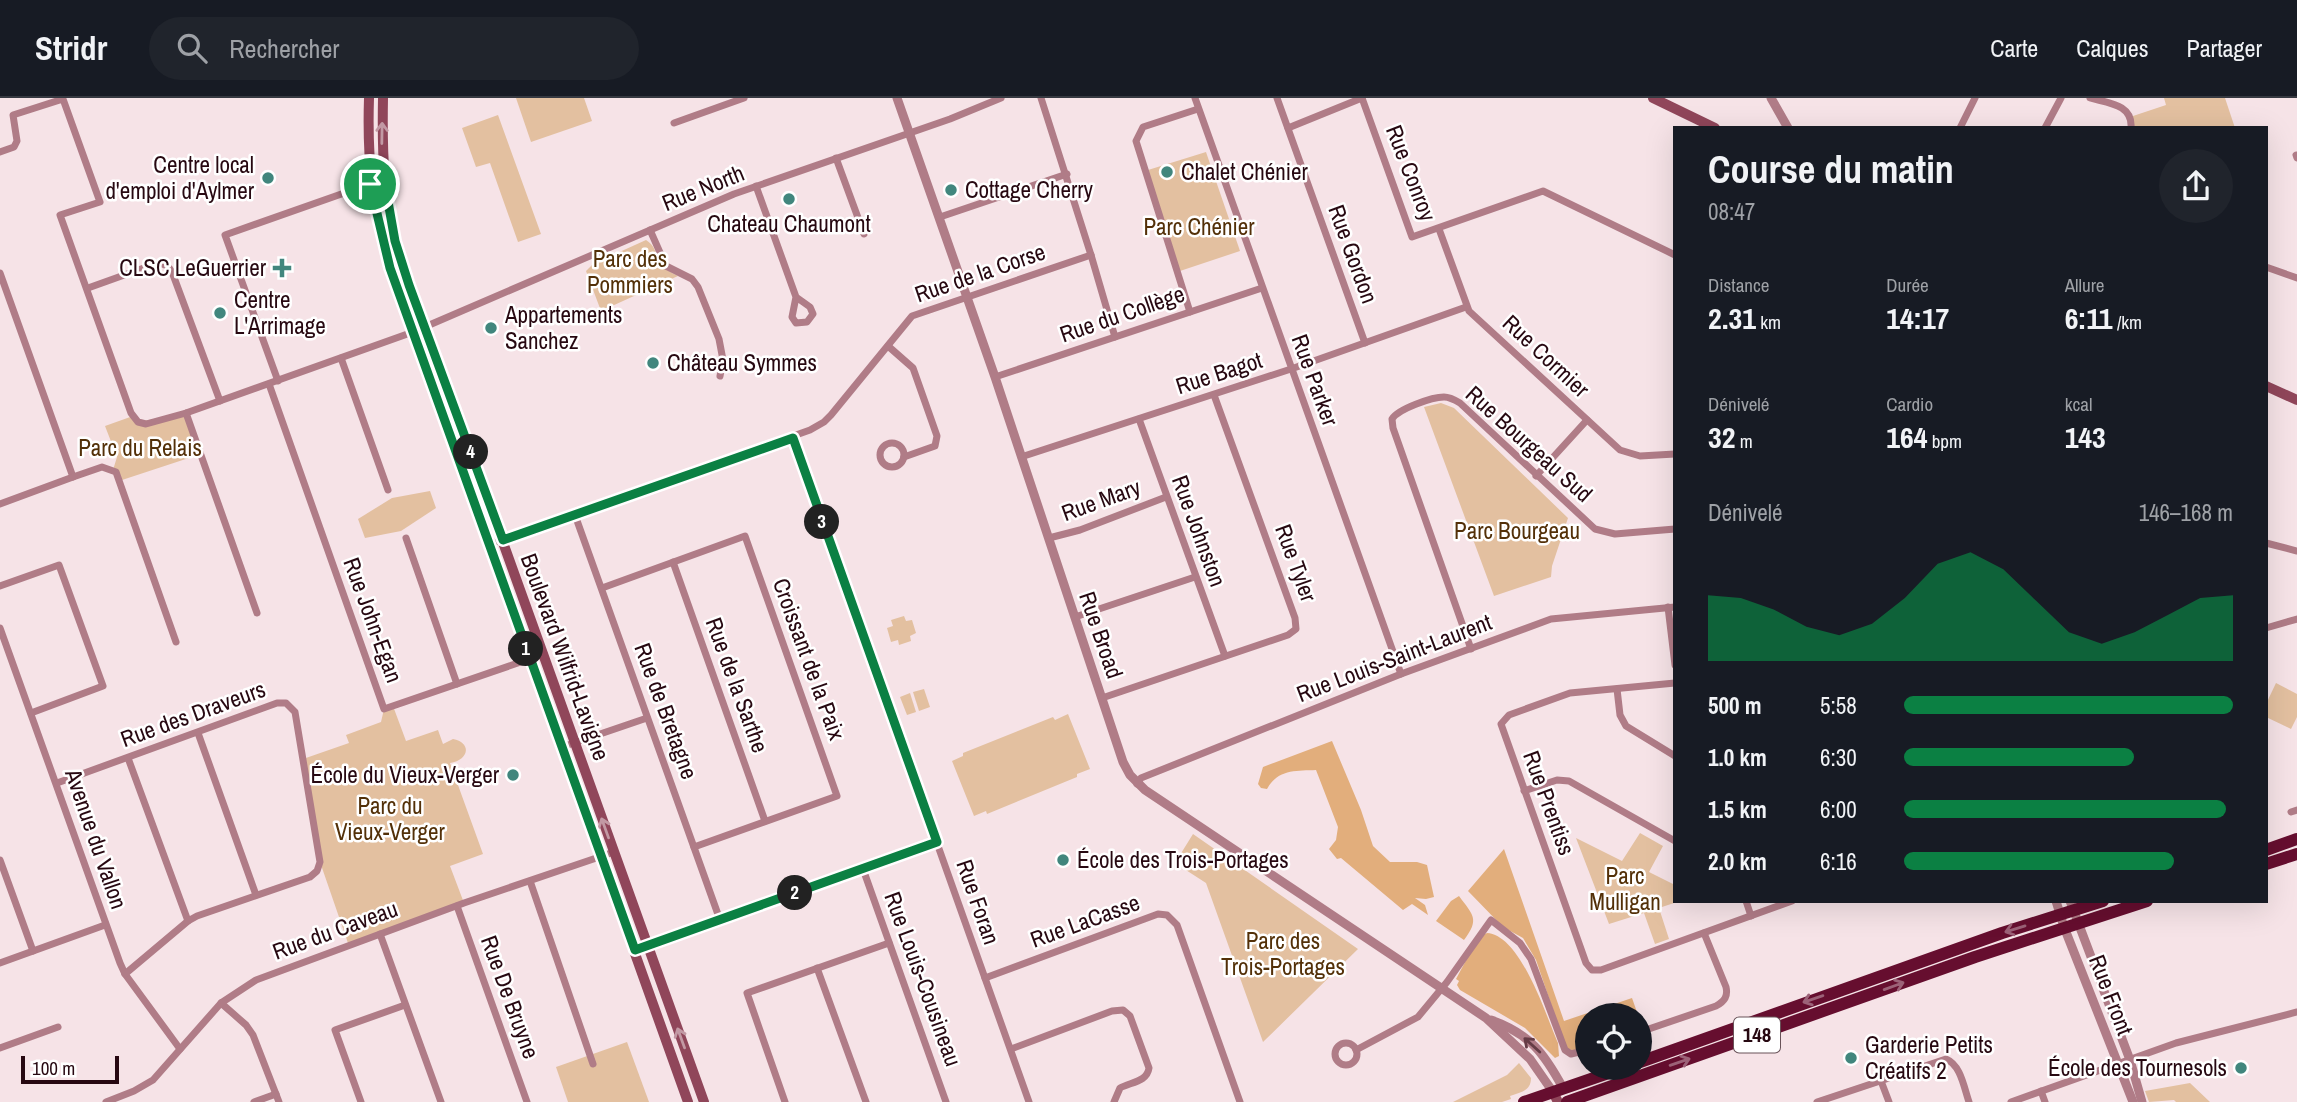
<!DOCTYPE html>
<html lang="fr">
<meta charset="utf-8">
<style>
body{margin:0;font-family:"Archivo Narrow",sans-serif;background:#20242c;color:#f1f3f6;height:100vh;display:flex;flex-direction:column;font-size:26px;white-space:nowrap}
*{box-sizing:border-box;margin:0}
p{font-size:23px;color:#9ea1a6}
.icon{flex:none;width:38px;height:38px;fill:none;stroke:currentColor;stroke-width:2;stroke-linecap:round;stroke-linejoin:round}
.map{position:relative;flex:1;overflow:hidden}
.sheet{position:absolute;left:1673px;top:28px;width:595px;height:777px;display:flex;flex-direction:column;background:#171b24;border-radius:0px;box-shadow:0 7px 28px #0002}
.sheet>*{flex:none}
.buttons{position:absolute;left:1575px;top:905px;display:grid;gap:14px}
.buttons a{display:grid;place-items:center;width:77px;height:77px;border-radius:50%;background:#171b24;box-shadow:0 7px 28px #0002;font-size:35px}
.scale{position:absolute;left:21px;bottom:18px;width:98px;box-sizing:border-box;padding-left:7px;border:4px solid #270811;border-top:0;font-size:19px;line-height:24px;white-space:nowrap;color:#270811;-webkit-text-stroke:5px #fff;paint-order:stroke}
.pin{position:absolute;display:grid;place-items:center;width:60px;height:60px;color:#fff;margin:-30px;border:4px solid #fff;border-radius:50%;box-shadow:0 2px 7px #0007}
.km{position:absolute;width:35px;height:35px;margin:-18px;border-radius:50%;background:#222;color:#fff;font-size:19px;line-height:35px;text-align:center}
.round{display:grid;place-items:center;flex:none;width:74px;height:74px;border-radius:37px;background:#20242c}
.summary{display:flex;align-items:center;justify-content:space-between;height:119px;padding:0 35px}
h1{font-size:38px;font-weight:700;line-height:52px}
.metrics{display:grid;grid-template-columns:repeat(3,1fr);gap:10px;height:119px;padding:7px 35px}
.metrics div{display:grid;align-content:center}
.metrics b{font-size:30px;font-weight:700}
.metrics small{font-size:19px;font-weight:400}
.metrics p{font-size:19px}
.chart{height:196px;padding:14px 35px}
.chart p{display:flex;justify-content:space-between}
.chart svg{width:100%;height:126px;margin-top:7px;fill:#0b8043;opacity:.7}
ul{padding:0 35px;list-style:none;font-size:23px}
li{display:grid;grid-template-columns:112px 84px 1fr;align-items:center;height:52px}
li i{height:18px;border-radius:9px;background:#0b8043}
header{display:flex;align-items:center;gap:42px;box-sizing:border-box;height:98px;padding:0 35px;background:#171b24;border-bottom:2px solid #363941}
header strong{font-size:33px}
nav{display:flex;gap:38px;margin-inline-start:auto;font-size:24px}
.search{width:490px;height:63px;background:#20242c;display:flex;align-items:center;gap:18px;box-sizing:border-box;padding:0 24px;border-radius:38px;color:#9ea1a6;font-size:26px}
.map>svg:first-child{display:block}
</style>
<header>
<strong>Stridr</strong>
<div class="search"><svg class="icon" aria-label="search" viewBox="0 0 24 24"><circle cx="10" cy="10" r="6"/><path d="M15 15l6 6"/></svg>Rechercher</div>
<nav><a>Carte</a><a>Calques</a><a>Partager</a></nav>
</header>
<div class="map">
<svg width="2297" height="1004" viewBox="0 0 2297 1004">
<rect width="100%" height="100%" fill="#f6e3e7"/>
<g fill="#e3c0a0">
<path d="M 516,0 L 584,0 L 592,23 L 531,44 Z"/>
<path d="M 2164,0 L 2225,0 L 2235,30 L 2131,30 L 2130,19 L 2166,7 Z"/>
<path d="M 498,17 L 541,136 L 518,144 L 490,65 L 476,69 L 462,30 Z"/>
<path d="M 1206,54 L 1240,153 L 1180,173 L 1148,72 Z"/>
<path d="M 646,142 C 661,151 652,167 678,178 L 601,213 L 586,173 L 593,166 Z"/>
<path d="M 1441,305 L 1454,310 L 1568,420 L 1552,468 L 1551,479 L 1494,498 L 1424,309 Z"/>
<path d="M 186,315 L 201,356 L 119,383 L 113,372 L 117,359 L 105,328 L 133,318 L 138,324 Z"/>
<path d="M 430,393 L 436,410 L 401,433 L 365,440 L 358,421 L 392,400 Z"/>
<path d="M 904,518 L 906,523 L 912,522 L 916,535 L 910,538 L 911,543 L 899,547 L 898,542 L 891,544 L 887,530 L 893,528 L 891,522 Z"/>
<path d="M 2276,585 L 2297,596 L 2297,619 L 2291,631 L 2266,619 L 2266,606 Z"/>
<path d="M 924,591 L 930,609 L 919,613 L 913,594 Z"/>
<path d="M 910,595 L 916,614 L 907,617 L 900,599 Z"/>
<path d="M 393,608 L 406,643 L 438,632 L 443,646 L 453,641 C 473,645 468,663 450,665 L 483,756 L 450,768 L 464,805 L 349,848 L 320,764 L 303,661 L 349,645 L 346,637 L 381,624 L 384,611 Z"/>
<path d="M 1068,616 L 1090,671 L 1077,676 L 1077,679 L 987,716 L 986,713 L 974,718 L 952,663 L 963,658 L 963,655 L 1053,619 L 1055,622 Z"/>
<path d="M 1640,735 L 1663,748 L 1649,774 L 1675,787 L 1675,803 L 1680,803 L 1659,810 L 1669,841 L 1655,846 L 1644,815 L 1609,826 L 1576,740 L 1622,763 Z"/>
<path d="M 1193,736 L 1358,851 L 1263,944 L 1206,785 L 1175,765 Z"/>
<path d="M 627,944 L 649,1004 L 568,1004 L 556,969 Z"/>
<path d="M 1519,965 L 1531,980 C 1531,993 1521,994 1510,998 L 1511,1001 L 1502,1004 L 1453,1004 L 1507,977 Z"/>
<path d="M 2190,985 L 2210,1004 L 2176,1004 L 2174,1002 L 2149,1004 L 2145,993 Z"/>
</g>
<g fill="#e2ae7c">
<path d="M 1332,643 L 1361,712 L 1373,748 L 1390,764 L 1417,764 L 1427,767 L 1434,799 L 1426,801 L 1415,800 L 1425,807 L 1428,817 L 1412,806 L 1403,812 L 1341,760 L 1337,761 L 1329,751 L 1336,742 L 1338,729 L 1316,672 C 1296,673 1278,671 1267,691 L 1261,690 L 1258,686 L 1263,669 Z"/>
<path d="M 1504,751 L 1564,923 L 1632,900 L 1638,917 L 1587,917 L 1587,949 L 1574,953 L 1566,950 L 1536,862 L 1523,840 L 1503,829 L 1468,793 Z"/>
<path d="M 1459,798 C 1473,817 1480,821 1464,842 L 1436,823 L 1451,803 Z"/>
<path d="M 1487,835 C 1521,837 1546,918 1558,945 L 1559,958 L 1555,960 L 1525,930 L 1460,892 L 1457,887 L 1459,883 L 1456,881 L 1478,840 Z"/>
</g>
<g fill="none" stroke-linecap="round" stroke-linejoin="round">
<g stroke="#b07c87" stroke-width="7">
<path d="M 1041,0 L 1091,157 L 1115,239"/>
<path d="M 1195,0 L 1401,576"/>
<path d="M 1277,0 L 1365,245"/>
<path d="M 1362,0 L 1412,139 L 1543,93 L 1675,157"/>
<path d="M 2090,0 C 2108,5 2133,6 2131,30"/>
<path d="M 674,25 L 744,0"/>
<path d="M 1288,30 L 1362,0"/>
<path d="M 1960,30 L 1975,0"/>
<path d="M 2045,30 L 2061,0"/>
<path d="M 0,54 L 14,49 L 17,43 L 13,17 L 63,1 L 100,104 L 60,117 L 131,315 L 138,324 L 146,326 L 186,315 L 413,234 L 734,96 L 950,21 L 1001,0"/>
<path d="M 2296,57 L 2297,60"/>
<path d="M 836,60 L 864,136"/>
<path d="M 756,88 L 796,199 L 792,219 L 796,225 L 807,224 L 813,216 L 810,209 L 796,199"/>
<path d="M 940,119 L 1067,76"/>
<path d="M 1439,131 L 1469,213 L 1620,352 L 1640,358 L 1675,356"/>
<path d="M 650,132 L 666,168 L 692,181 L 698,189 L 719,241 L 723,262 L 720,278"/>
<path d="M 2266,169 L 2297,180"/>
<path d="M 0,175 L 73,379 L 0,406"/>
<path d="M 88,190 L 155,166 C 163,164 168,167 172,174 L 220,303"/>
<path d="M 1190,214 L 1136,43 L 1143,29 L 1198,11"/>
<path d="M 888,248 L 913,270 L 937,338 L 935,348 L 904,359"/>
<path d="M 341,260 L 388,392"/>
<path d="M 995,279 L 1262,190"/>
<path d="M 278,283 L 225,137 L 384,81"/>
<path d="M 269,286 L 384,611 L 544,556"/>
<path d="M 186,315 L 257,515"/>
<path d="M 1139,321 L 1225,558"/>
<path d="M 793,340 L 1029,1004"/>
<circle cx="892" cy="357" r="12"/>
<path d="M 1021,359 L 1291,271 L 1466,209"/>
<path d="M 1536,378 L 1587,322"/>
<path d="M 73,379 L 102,369 L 116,374 L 176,544"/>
<path d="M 575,417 L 720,822"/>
<path d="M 406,440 L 457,586"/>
<path d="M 1049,440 L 1080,432 L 1166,399"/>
<path d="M 2266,445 L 2297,453"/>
<path d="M 490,446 L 810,332 L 824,324 L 831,317 L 912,218 L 1091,157"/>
<path d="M 673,464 L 765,723"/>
<path d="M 0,488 L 59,467 L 103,588 L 31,615"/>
<path d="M 602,490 L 745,438 L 837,698 L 694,749"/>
<path d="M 1668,509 L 1675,567"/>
<path d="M 1075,519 L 1195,479"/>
<path d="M 0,530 L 120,865 L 125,876 L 180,951"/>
<path d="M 2266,530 L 2297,521"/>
<path d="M 1471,551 L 1393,330 L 1392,321 C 1398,311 1432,299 1444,299 C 1450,299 1455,302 1460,305 L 1595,431 L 1615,436 L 1675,431"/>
<path d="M 1675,585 L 1570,595 L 1509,617 L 1501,626 L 1586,865 L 1592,872 L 1601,872 L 1792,803"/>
<path d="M 1617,591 L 1620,617 L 1626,628 L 1675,658"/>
<path d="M 1102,600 L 1288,537 L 1296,531 L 1295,520 L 1214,297"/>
<path d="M 198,635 L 256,797"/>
<path d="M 562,649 L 647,620"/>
<path d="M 128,660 L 188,823"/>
<path d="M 57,685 L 277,605 L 286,605 L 295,614 L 320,764 L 317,773 L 310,779 L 197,818 L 188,823 L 125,876"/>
<path d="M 1137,686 L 1141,680 L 1401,576 L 1551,521 L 1675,509"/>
<path d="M 1524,693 L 1557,682 L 1569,683 L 1675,743"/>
<path d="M 2291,714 L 2297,712"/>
<path d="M 0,762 L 33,853"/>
<path d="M 863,771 L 946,1004"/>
<path d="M 530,783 L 593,966"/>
<path d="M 1746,803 L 1751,818"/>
<path d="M 457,808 L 527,1004"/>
<path d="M 380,836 L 441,1004"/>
<path d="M 635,852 L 937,744"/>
<path d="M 0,865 L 105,827"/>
<path d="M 817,870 L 866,1004"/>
<path d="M 985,880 L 1158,816 L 1167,817 L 1177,827 L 1240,1004"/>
<path d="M 221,905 L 246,927 L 253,937 L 279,1004"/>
<path d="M 1640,934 L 1716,908 C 1725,903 1728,898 1726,889 L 1704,835"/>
<circle cx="1346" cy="956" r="11"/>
<path d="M 0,950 L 58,929"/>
<path d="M 1011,951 L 1112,913 L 1123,912 L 1130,918 L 1149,970 C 1147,984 1131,984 1120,990 L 1114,1004"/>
<path d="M 1356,952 L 1418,919 L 1447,884 L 1491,822 L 1520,845 L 1531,861 L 1565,952 L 1571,956 L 1587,952"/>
<path d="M 1881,983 L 1889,1004"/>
<path d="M 2041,993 L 2045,1004"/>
<path d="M 106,1004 L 134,993 L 153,982 L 221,905 L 256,882 L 464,805 L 614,754"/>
<path d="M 254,1004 L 276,996"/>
<path d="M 361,1004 L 335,932 L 405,907"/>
<path d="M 785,1004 L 747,895 L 889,845"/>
<path d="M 1817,1004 L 1946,961 C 1961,967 1964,990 1969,1004"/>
<path d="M 2011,1004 L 2176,945 L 2297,914"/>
</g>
<g stroke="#b07c87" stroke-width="9">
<path d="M 897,0 L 995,279 L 1123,664 L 1130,677 L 1145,692 L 1486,920 L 1530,961 L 1553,994"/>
<path d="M 1771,0 L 1788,30"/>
<path d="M 2056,803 L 2064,829 L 2133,1004"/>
<path d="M 2070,803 L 2130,962 L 2142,1004"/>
<path d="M 1491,922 C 1530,936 1544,955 1563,990"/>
</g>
<g stroke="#90465a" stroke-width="10">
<path d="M 369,0 C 367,60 372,112 390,170 L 688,1004"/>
<path d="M 383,0 C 382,53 383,105 399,155 L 704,1004"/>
<path d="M 1653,0 L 1715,30"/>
<path d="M 2266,288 L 2297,302"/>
<path d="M 1553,994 L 1558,1004"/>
</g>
<g stroke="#660e2f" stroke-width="12">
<path d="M 2266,752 L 2297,741"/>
<path d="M 2266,766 L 2297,756"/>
<path d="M 1640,964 L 2002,835 L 2103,803"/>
<path d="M 1524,1004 L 1623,970"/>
<path d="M 1567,1004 L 1975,859 L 2147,803"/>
</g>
</g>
<defs><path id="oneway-shaft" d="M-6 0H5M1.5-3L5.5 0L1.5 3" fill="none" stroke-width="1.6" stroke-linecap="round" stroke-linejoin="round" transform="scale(1.75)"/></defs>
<g stroke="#c299a4">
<use href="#oneway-shaft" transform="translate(382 35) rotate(-89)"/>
<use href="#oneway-shaft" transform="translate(605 730) rotate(-110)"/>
<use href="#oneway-shaft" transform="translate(681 940) rotate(-110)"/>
</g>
<g stroke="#9c6278">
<use href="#oneway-shaft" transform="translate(2015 831) rotate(163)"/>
<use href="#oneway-shaft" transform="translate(1894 888) rotate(-20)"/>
<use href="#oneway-shaft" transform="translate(1813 901) rotate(161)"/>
<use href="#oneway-shaft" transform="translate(1680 964) rotate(-19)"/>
</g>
<use stroke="#653c46" href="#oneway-shaft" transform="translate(1532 947) rotate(-138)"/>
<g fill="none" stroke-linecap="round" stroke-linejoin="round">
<g stroke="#fff" stroke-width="14">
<path id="route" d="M 384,81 L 395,143 L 409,187 L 503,442 L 793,340 L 937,744 L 635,852 L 390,170 L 370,86 Z"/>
</g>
<use href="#route" stroke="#0b8043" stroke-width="9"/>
</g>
<g fill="#41867d" stroke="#fff" stroke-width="2.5">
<circle cx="1167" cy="74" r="7"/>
<circle cx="268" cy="80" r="7"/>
<circle cx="951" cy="92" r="7"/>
<circle cx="789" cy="101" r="7"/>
<path d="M278.5 159.5h7v7h7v7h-7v7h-7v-7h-7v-7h7z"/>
<circle cx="220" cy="215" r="7"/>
<circle cx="491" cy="230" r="7"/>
<circle cx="653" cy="265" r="7"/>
<circle cx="513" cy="677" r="7"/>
<circle cx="1063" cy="762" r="7"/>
<circle cx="1851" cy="960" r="7"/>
<circle cx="2241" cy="970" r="7"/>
</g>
<g text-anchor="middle" stroke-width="5" stroke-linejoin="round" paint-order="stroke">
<rect fill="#fff" stroke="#685258" stroke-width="2" x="1734" y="919.5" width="46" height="35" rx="5"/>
<g font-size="21" font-weight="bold" fill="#270811">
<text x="1757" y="944">148</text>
</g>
<g font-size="23" fill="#270811" stroke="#fff" text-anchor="start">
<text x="254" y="75" text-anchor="end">Centre local<tspan x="254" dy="26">d'emploi d'Aylmer</tspan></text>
<text x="1181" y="82">Chalet Chénier</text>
<text x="965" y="100">Cottage Cherry</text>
<text x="789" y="134" text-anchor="middle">Chateau Chaumont</text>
<text x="266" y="178" text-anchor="end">CLSC LeGuerrier</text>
<text x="234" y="210">Centre<tspan x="234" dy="26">L'Arrimage</tspan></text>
<text x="505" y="225">Appartements<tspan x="505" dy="26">Sanchez</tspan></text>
<text x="667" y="273">Château Symmes</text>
<text x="499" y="685" text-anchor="end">École du Vieux-Verger</text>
<text x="1077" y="770">École des Trois-Portages</text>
<text x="1865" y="955">Garderie Petits<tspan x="1865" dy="26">Créatifs 2</tspan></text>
<text x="2227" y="978" text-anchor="end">École des Tournesols</text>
</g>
<g font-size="23" fill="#270811" stroke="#fff">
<text transform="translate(1411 75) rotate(69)" y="8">Rue Conroy</text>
<text transform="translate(703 90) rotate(-22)" y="8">Rue North</text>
<text transform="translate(1353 156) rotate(70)" y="8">Rue Gordon</text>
<text transform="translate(980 175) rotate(-19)" y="8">Rue de la Corse</text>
<text transform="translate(1122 216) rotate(-19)" y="8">Rue du Collège</text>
<text transform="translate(1546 258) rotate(43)" y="8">Rue Cormier</text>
<text transform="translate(1219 275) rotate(-18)" y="8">Rue Bagot</text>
<text transform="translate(1315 282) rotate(70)" y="8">Rue Parker</text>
<text transform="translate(1529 346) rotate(42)" y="8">Rue Bourgeau Sud</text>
<text transform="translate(1101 402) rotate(-20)" y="8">Rue Mary</text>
<text transform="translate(1199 433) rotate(70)" y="8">Rue Johnston</text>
<text transform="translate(1296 465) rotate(70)" y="8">Rue Tyler</text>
<text transform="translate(373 522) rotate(70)" y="8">Rue John-Egan</text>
<text transform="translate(1101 537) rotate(71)" y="8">Rue Broad</text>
<text transform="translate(565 559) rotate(70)" y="8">Boulevard Wilfrid-Lavigne</text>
<text transform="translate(1394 560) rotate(-21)" y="8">Rue Louis-Saint-Laurent</text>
<text transform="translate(809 561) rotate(70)" y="8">Croissant de la Paix</text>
<text transform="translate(737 587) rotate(70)" y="8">Rue de la Sarthe</text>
<text transform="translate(666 613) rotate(70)" y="8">Rue de Bretagne</text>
<text transform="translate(193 616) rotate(-20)" y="8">Rue des Draveurs</text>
<text transform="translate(1549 705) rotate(70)" y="8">Rue Prentiss</text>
<text transform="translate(96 741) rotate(71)" y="8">Avenue du Vallon</text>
<text transform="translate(978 804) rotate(71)" y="8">Rue Foran</text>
<text transform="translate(1085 823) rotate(-20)" y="8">Rue LaCasse</text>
<text transform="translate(335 832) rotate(-20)" y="8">Rue du Caveau</text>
<text transform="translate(923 881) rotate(70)" y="8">Rue Louis-Cousineau</text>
<text transform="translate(2111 897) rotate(69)" y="8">Rue Front</text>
<text transform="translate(510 899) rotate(70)" y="8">Rue De Bruyne</text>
</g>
<g font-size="23" fill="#533008" stroke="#fff">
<text x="1199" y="137">Parc Chénier</text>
<text x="630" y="169">Parc des<tspan x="630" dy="26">Pommiers</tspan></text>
<text x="140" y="358">Parc du Relais</text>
<text x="1517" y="441">Parc Bourgeau</text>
<text x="390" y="716">Parc du<tspan x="390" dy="26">Vieux-Verger</tspan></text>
<text x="1625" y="786">Parc<tspan x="1625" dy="26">Mulligan</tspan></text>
<text x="1283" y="851">Parc des<tspan x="1283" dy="26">Trois-Portages</tspan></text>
</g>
</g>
</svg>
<div class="buttons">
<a><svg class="icon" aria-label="locate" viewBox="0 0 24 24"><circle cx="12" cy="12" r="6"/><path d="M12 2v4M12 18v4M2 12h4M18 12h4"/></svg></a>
</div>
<div class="scale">100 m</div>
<div class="pin" style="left:370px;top:86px;background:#1e9e55"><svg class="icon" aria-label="arrive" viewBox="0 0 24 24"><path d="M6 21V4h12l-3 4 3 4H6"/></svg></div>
<b class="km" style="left:526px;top:551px">1</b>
<b class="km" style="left:795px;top:795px">2</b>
<b class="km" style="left:822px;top:424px">3</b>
<b class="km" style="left:471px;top:354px">4</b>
<section class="sheet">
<div class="summary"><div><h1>Course du matin</h1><p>08:47</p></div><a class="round"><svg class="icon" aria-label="share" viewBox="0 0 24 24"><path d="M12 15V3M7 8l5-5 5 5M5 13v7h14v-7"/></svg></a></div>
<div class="metrics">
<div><p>Distance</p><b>2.31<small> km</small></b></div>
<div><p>Durée</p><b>14:17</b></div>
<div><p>Allure</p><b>6:11<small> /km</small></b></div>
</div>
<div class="metrics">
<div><p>Dénivelé</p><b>32<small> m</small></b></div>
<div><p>Cardio</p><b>164<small> bpm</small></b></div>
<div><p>kcal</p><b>143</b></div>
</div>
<div class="chart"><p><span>Dénivelé</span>146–168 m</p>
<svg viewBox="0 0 160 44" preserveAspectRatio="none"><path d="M0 44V21L10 22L20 26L30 32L40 35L50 31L60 22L70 10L80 6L90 12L100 23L110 34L120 38L130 34L140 28L150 22L160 21V44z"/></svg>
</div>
<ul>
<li><b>500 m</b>5:58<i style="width:100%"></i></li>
<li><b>1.0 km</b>6:30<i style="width:70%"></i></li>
<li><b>1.5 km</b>6:00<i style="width:98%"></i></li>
<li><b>2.0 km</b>6:16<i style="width:82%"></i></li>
</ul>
</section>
</div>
